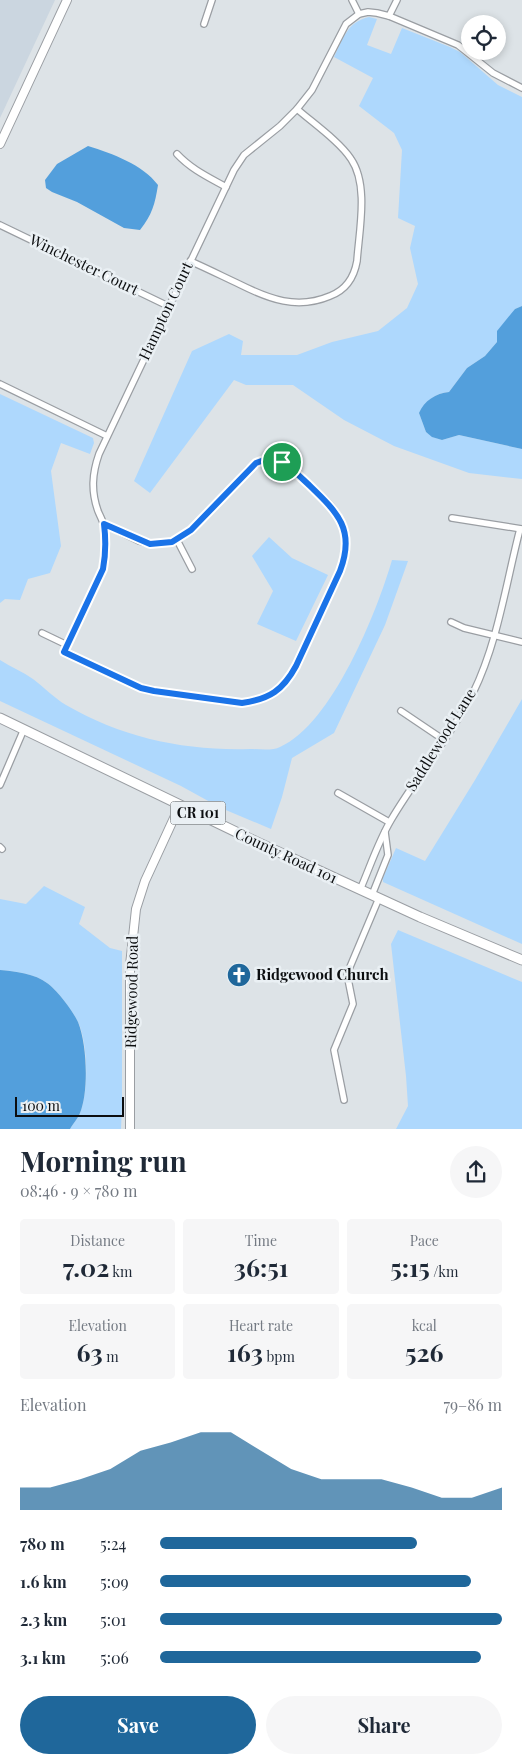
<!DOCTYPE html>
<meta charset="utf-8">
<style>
body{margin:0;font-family:"Playfair Display",serif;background:#f6f6f7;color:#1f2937;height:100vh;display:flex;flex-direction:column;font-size:19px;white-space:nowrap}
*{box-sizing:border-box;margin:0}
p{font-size:16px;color:#747a83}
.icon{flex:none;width:28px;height:28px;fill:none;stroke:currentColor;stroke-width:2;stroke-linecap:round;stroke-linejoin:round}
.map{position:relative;height:1129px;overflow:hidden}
.panel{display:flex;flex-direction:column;background:#fff;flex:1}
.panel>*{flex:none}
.tools{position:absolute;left:461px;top:15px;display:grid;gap:10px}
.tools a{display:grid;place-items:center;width:45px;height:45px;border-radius:50%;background:#fff;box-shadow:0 2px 8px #0003;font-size:25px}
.scale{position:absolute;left:15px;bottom:12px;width:109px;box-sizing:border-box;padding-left:5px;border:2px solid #0c0e10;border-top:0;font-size:14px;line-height:18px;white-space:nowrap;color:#0c0e10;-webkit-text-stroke:4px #eaf0f4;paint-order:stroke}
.pin{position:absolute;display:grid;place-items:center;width:42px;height:42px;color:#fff;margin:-21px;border:2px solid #fff;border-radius:50%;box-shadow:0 1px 5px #0007}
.round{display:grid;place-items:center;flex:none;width:52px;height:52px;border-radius:26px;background:#f6f6f7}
.headline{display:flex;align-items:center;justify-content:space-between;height:85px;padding:0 20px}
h1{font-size:28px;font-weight:700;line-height:38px}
.figures{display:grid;grid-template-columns:repeat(3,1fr);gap:8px;height:85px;padding:5px 20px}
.figures div{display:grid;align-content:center;border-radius:5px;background:#f6f6f7;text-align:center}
.figures b{font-size:25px;font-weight:700}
.figures small{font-size:14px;font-weight:400}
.figures p{font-size:14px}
.chart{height:140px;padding:10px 20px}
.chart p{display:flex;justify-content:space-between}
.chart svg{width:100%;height:90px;margin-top:5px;fill:#1f679b;opacity:.7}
.cta{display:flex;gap:10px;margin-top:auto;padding:10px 20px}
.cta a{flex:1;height:58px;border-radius:30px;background:#1f679b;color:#fff;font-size:20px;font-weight:700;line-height:58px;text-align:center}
.cta a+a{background:#f6f6f7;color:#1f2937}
ul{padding:0 20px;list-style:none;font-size:16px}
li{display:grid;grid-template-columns:80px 60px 1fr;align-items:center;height:38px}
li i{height:12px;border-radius:6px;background:#1f679b}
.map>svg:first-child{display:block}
</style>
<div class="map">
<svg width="522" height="1129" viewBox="0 0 522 1129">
<rect width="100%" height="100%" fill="#dde3e7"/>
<path fill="#cbd6e0" d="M 0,0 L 55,0 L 0,118 Z"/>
<g fill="#aed8fd">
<path d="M 369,17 L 377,19 L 367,45 L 391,54 L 402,28 L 450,47 L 460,52 L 498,85 L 522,97 L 522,306 L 515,309 L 497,342 L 485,356 L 467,368 L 449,392 C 435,393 426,401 419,413 L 426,432 L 433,437 L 442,440 L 459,435 L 522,449 L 522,479 L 469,473 L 394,446 L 344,420 L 293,385 L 246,385 L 234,380 L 150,493 L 134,481 L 192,351 L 229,334 L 243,341 L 241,355 L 297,355 L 332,342 L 378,331 L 407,308 L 418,284 L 410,248 L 415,226 L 398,218 L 402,150 L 394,133 L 359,106 L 373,78 L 334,57 C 343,39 347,22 369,17 Z"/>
<path d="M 0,394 L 93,438 L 94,443 L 90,454 L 61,443 L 51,471 L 61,546 L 50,573 L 28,579 L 20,600 L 5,599 L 0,603 Z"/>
<path d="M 269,537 L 292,558 L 328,575 L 296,641 L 257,624 L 273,591 L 252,556 Z"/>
<path d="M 392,560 L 408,561 L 385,625 L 334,733 L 292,758 L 282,797 L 271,829 L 221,808 L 181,786 L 0,701 L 0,660 C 11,667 23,672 33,679 C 44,687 54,698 66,705 C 123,738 185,751 250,749 C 259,749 273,751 280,747 C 332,724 377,612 392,560 Z"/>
<path d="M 522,699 L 522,944 L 383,882 L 383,878 L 396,848 L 425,861 L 475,780 Z"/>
<path d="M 44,886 L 85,907 L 79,924 L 110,948 L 122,951 L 122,1106 L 121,1129 L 70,1129 C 73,1124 78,1118 80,1113 C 89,1091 88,1043 78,1022 C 73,1011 57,990 47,983 C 36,974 14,971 0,970 L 0,899 L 26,904 Z"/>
<path d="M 398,930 L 522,982 L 522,1129 L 396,1129 L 408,1106 L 406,1076 L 391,944 Z"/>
</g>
<g fill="#539fdc">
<path d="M 88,146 C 113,154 142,164 158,185 C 155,204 152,215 140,230 L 124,228 L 77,202 L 52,192 L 46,188 L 45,180 L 57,164 Z"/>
<path d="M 522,306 L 522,449 L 459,435 L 442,440 L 432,437 L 426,432 L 419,413 C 424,401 436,393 449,392 L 467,368 L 485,356 L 497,342 L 497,331 L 515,309 Z"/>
<path d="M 0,970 C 14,971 36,974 47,983 C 57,990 73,1011 78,1022 C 87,1044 89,1091 80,1113 C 78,1118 73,1124 70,1129 L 0,1129 Z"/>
</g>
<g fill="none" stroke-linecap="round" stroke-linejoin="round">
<g stroke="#9a9ea3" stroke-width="8">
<g id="street">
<path d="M 352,0 L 359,14"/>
<path d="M 389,16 L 397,0"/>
<path d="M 204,24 L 212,0"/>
<path d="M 177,154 C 191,169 208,177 226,187"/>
<path d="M 0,225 L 168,306"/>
<path d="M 190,261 C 206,268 222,276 239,284 C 269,299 297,310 330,296 C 346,290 354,278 357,261 C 359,231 369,185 351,159 C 340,142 313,123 297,109"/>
<path d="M 0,384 L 107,436"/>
<path d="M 452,518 L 522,529"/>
<path d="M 104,524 L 139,541 L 150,544 L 172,542 L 191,531 L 249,469 C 267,454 280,458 296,473 C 311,487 331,501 340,520 C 346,532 347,545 344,558 C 342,570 335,582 330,593 C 318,617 307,642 296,666 C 283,690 270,699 243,703 L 154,691 L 141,688 L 64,652 L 103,569 C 106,554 107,541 104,526 C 103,521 100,516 98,511 C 91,491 92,474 99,454 L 234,170 L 244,155 L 280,126 L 297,109 L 312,90 L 346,24 L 359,14 L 368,12 L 377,13 L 389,16 L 458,45 L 493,73 L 522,88"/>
<path d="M 177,540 L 192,569"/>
<path d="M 451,622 L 464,628 L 522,642"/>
<path d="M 42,633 L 67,645"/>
<path d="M 401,711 L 444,740"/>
<path d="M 0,785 L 24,729"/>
<path d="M 338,793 L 389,822"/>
<path d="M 0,847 L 2,849"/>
<path d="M 360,890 C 370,867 378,842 391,820 C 416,777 450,738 473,693 C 498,642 506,583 520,529"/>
<path d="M 372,895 L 388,855 L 385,832"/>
<path d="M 344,1100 L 334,1050 L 353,1004 L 347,974 L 379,898"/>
</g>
</g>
<g stroke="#9a9ea3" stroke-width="10">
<g id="secondary">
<path d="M 0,144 L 67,0"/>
<path d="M 130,1129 L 130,965 L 136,909 L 145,881 L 180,805"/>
</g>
</g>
<g stroke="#9a9ea3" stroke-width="11">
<path id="primary" d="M 0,718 L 259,843 L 420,917 L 522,960"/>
</g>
<use href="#street" stroke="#fff" stroke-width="5.5"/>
<use href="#secondary" stroke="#fff" stroke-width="8"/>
<use href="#primary" stroke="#fff" stroke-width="9"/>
</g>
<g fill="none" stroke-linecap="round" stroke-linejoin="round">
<g stroke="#fff" stroke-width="10">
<path id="route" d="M 273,459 C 288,464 297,474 308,484 C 337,512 356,529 340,571 L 296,666 C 283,690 270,699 242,703 L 154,691 L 141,688 L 64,652 L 103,569 C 106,553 106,540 104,524 L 150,544 L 172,542 L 191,530 L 256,463 L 264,460 Z"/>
</g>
<use href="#route" stroke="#1a73e8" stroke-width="6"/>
</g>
<defs>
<g id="church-disc" transform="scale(1.25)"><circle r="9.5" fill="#1f679b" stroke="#eaf0f4"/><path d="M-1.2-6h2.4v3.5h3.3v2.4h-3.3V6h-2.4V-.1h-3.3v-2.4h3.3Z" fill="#fff"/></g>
</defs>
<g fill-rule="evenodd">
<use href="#church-disc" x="239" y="975"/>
</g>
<g text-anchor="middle" stroke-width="5" stroke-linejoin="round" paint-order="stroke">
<rect fill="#eaf0f4" stroke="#4f5254" stroke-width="1" x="170.5" y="801.5" width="55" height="23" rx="4"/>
<g font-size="14" font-weight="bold" fill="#0c0e10">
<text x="198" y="818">CR 101</text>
</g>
<g font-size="15" fill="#0c0e10" stroke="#eaf0f4">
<text transform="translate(84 265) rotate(26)" y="5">Winchester Court</text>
<text transform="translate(166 311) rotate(-65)" y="5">Hampton Court</text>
<text transform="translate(441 740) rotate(-58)" y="5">Saddlewood Lane</text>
<text transform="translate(286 856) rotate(25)" y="5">County Road 101</text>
<text transform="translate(132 992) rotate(-89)" y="5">Ridgewood Road</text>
</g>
<g font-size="15" font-weight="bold" fill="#0c0e10" stroke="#eaf0f4" text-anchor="start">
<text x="256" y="980">Ridgewood Church</text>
</g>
</g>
</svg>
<div class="tools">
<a><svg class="icon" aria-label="locate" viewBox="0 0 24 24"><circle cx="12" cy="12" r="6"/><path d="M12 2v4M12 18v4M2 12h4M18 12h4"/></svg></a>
</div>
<div class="scale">100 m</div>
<div class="pin" style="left:282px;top:462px;background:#1e9e55"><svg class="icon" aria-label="arrive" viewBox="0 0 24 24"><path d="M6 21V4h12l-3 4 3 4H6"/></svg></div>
</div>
<section class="panel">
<div class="headline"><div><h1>Morning run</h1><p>08:46 · 9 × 780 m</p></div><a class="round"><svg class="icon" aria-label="share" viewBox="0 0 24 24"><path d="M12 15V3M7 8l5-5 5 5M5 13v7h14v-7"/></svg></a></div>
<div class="figures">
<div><p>Distance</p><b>7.02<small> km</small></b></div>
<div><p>Time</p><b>36:51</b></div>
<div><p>Pace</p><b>5:15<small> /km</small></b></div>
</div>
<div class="figures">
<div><p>Elevation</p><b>63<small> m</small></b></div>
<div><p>Heart rate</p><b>163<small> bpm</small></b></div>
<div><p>kcal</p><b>526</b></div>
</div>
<div class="chart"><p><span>Elevation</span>79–86 m</p>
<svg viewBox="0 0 160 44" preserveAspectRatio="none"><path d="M0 44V33L10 33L20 29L30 24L40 15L50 11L60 6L70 6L80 15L90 24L100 29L110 29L120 29L130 33L140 38L150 38L160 33V44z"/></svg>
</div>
<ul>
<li><b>780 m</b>5:24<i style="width:75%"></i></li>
<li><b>1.6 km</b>5:09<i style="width:91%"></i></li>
<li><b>2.3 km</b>5:01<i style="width:100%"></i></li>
<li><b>3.1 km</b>5:06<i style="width:94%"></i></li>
</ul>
<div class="cta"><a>Save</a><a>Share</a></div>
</section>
